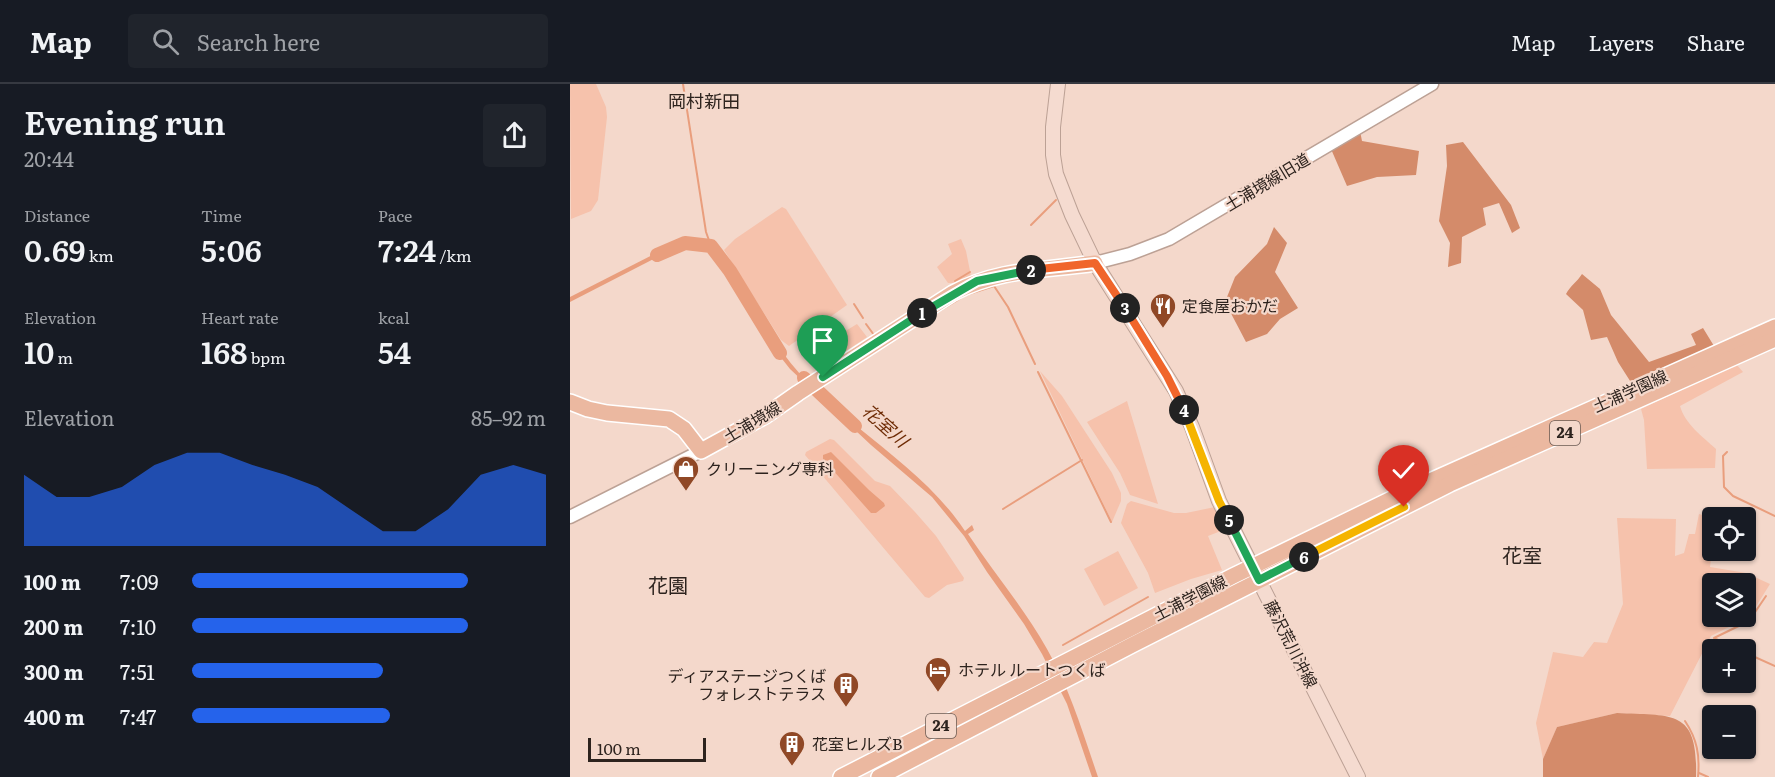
<!DOCTYPE html>
<meta charset="utf-8">
<style>
body{margin:0;font-family:Literata,"Noto Sans JP",serif;background:#20242c;color:#f1f3f6;height:100vh;display:flex;flex-direction:column;font-size:22px;white-space:nowrap}
*{box-sizing:border-box;margin:0}
p{font-size:20px;color:#9ea1a6}
.icon{flex:none;width:33px;height:33px;fill:none;stroke:currentColor;stroke-width:2;stroke-linecap:round;stroke-linejoin:round}
.map{position:relative;flex:1;overflow:hidden}
.sheet{display:flex;flex-direction:column;background:#171b24;width:570px}
.sheet>*{flex:none}
.fabs{position:absolute;left:1132px;top:423px;display:grid;gap:12px}
.fabs a{display:grid;place-items:center;width:54px;height:54px;border-radius:6px;background:#171b24;box-shadow:0 2px 4px #0004;font-size:30px}
.scale{position:absolute;left:18px;bottom:15px;width:118px;box-sizing:border-box;padding-left:6px;border:3px solid #2d231e;border-top:0;font-size:16px;line-height:21px;white-space:nowrap;color:#2d231e;-webkit-text-stroke:4px #f4d8cb;paint-order:stroke}
.pin{position:absolute;display:grid;place-items:center;width:51px;height:51px;color:#fff;margin:-62px -26px;border-radius:50% 50% 50% 0;rotate:-45deg;box-shadow:0 0 6px #0007}
.pin .icon{rotate:45deg}
.km{position:absolute;width:30px;height:30px;margin:-15px;border-radius:50%;background:#222;color:#fff;font-size:16px;line-height:30px;text-align:center}
.round{display:grid;place-items:center;flex:none;width:63px;height:63px;border-radius:6px;background:#20242c}
.summary{display:flex;align-items:center;justify-content:space-between;height:102px;padding:0 24px}
h1{font-size:33px;font-weight:600;line-height:45px}
.metrics{display:grid;grid-template-columns:repeat(3,1fr);gap:9px;height:102px;padding:6px 24px}
.metrics div{display:grid;align-content:center}
.metrics b{font-size:30px;font-weight:600}
.metrics small{font-size:16px;font-weight:400}
.metrics p{font-size:16px}
.chart{height:168px;padding:12px 24px}
.chart p{display:flex;justify-content:space-between}
.chart svg{width:100%;height:108px;margin-top:6px;fill:#2563eb;opacity:.7}
ul{padding:0 24px;list-style:none;font-size:20px}
li{display:grid;grid-template-columns:96px 72px 1fr;align-items:center;height:45px}
li i{height:15px;border-radius:8px;background:#2563eb}
header{display:flex;align-items:center;gap:36px;box-sizing:border-box;height:84px;padding:0 30px;background:#171b24;border-bottom:2px solid #363941}
header strong{font-size:28px}
nav{display:flex;gap:33px;margin-inline-start:auto;font-size:21px}
.search{width:420px;height:54px;background:#20242c;display:flex;align-items:center;gap:15px;box-sizing:border-box;padding:0 21px;border-radius:6px;color:#9ea1a6;font-size:22px}
main{display:flex;flex:1;min-height:0}
.map>svg:first-child{display:block}
</style>
<header>
<strong>Map</strong>
<div class="search"><svg class="icon" aria-label="search" viewBox="0 0 24 24"><circle cx="10" cy="10" r="6"/><path d="M15 15l6 6"/></svg>Search here</div>
<nav><a>Map</a><a>Layers</a><a>Share</a></nav>
</header>
<main>
<section class="sheet">
<div class="summary"><div><h1>Evening run</h1><p>20:44</p></div><a class="round"><svg class="icon" aria-label="share" viewBox="0 0 24 24"><path d="M12 15V3M7 8l5-5 5 5M5 13v7h14v-7"/></svg></a></div>
<div class="metrics">
<div><p>Distance</p><b>0.69<small> km</small></b></div>
<div><p>Time</p><b>5:06</b></div>
<div><p>Pace</p><b>7:24<small> /km</small></b></div>
</div>
<div class="metrics">
<div><p>Elevation</p><b>10<small> m</small></b></div>
<div><p>Heart rate</p><b>168<small> bpm</small></b></div>
<div><p>kcal</p><b>54</b></div>
</div>
<div class="chart"><p><span>Elevation</span>85–92 m</p>
<svg viewBox="0 0 160 44" preserveAspectRatio="none"><path d="M0 44V15L10 24L20 24L30 20L40 11L50 6L60 6L70 11L80 15L90 20L100 29L110 38L120 38L130 29L140 15L150 11L160 15V44z"/></svg>
</div>
<ul>
<li><b>100 m</b>7:09<i style="width:78%"></i></li>
<li><b>200 m</b>7:10<i style="width:78%"></i></li>
<li><b>300 m</b>7:51<i style="width:54%"></i></li>
<li><b>400 m</b>7:47<i style="width:56%"></i></li>
</ul>
</section>
<div class="map">
<svg width="1205" height="693" viewBox="0 0 1205 693">
<rect width="100%" height="100%" fill="#f4d8cb"/>
<g fill="#f6c2ac" fill-rule="evenodd">
<path d="M 0,0 L 26,0 L 36,23 L 37,33 L 28,116 L 21,127 L 1,135 Z"/>
<path d="M 212,123 L 216,125 L 277,221 L 219,262 L 211,256 L 154,166 L 165,155 Z"/>
<path d="M 391,155 L 396,167 L 401,192 L 389,199 L 378,199 L 367,183 L 382,170 L 378,160 Z"/>
<path d="M 287,240 L 297,253 L 252,283 L 241,268 Z"/>
<path d="M 1166,280 L 1173,288 L 1110,322 C 1115,340 1132,352 1146,365 L 1145,384 L 1077,385 L 1074,336 L 1071,325 Z"/>
<path d="M 470,287 L 492,312 L 542,389 L 551,409 L 551,417 L 542,438 Z"/>
<path d="M 557,317 L 588,420 L 560,411 L 550,389 L 517,338 Z"/>
<path d="M 260,355 L 264,356 L 305,397 L 320,402 L 345,428 L 366,452 L 394,494 L 393,497 L 377,501 L 359,514 L 355,513 L 235,371 L 236,368 Z"/>
<path d="M 561,417 L 604,429 L 616,429 L 645,423 L 656,445 L 638,452 L 652,486 L 621,495 L 585,509 L 578,489 L 551,439 L 557,420 Z"/>
<path d="M 1129,430 L 1143,434 L 1143,459 L 1140,483 L 1176,489 L 1200,500 L 1185,524 L 1171,537 L 1141,552 L 1100,632 L 1047,629 L 987,643 L 973,675 L 966,639 L 983,568 L 1013,573 L 1024,558 L 1037,559 L 1053,520 L 1047,434 L 1106,435 L 1105,472 L 1114,469 L 1119,450 L 1125,450 ZM 1143,500 L 1176,500 L 1176,532 L 1143,532 Z"/>
<path d="M 548,467 L 568,504 L 534,522 L 514,485 Z"/>
</g>
<g fill="#d48b6a">
<path d="M 790,47 L 792,57 L 849,67 L 846,91 L 807,93 L 777,102 L 761,65 Z"/>
<path d="M 893,58 L 941,121 L 950,144 L 942,149 L 929,119 L 913,124 L 916,141 L 892,153 L 891,179 L 878,183 L 880,159 L 869,137 L 877,82 L 876,61 Z"/>
<path d="M 704,143 L 717,159 L 705,188 L 728,224 L 710,235 L 697,250 L 676,258 L 655,218 L 665,193 L 697,160 Z"/>
<path d="M 1012,190 L 1030,205 L 1041,231 L 1079,278 L 1126,261 L 1121,250 L 1133,244 L 1144,262 L 1062,300 L 1048,278 L 1037,253 L 1021,256 L 1013,226 L 996,210 C 1000,202 1007,198 1012,190 Z"/>
<path d="M 1047,629 C 1104,632 1128,625 1126,693 L 973,693 L 973,675 L 987,643 Z"/>
</g>
<g fill="#e99e7d">
<path d="M 102,161 L 103,165 L 0,218 L 0,213 Z"/>
<path d="M 203,254 C 251,333 344,370 395,447 L 402,441 L 404,446 L 398,450 C 424,489 454,524 477,565 C 500,605 513,649 528,693 L 522,693 L 497,620 L 472,570 L 454,540 L 417,488 L 394,452 L 362,413 L 301,361 L 220,285 L 198,257 Z"/>
<path d="M 261,368 L 299,406 L 314,419 L 315,422 L 306,429 L 301,429 L 253,375 L 253,371 Z"/>
</g>
<g fill="none" stroke-linecap="round" stroke-linejoin="round">
<g stroke="#e99e7d" stroke-width="2">
<path d="M 113,0 L 136,148 L 141,162"/>
<path d="M 461,141 L 486,116"/>
<path d="M 385,197 L 400,188"/>
<path d="M 284,220 L 293,234"/>
<path d="M 296,240 L 304,251"/>
<path d="M 340,245 L 396,211 L 424,202 L 438,223 L 465,280"/>
<path d="M 468,288 L 541,438"/>
<path d="M 1157,368 L 1153,372 L 1154,403 L 1163,412 L 1205,432"/>
<path d="M 433,425 L 512,376"/>
<path d="M 493,561 L 578,513"/>
<path d="M 1168,566 L 1144,554 L 1179,537 L 1196,512"/>
<path d="M 1176,569 L 1205,582"/>
<path d="M 1115,637 C 1127,655 1130,671 1128,693"/>
<path d="M 1129,689 L 1138,693"/>
</g>
<g stroke="#e99e7d" stroke-width="14">
<path d="M 87,171 L 115,159 L 141,162 L 160,187 L 210,269"/>
<path d="M 234,294 L 285,342"/>
</g>
<g stroke="#bca195" stroke-width="15">
<g id="tertiary">
<path d="M 525,179 L 560,170 L 599,155 L 862,0"/>
<path d="M 0,433 L 131,367"/>
</g>
</g>
<g stroke="#bca195" stroke-width="16">
<path id="secondary" d="M 488,0 L 483,43 L 483,71 L 486,90 L 502,131 L 525,179 L 606,307 L 622,343 L 649,417 L 788,693"/>
</g>
<g stroke="#fff" stroke-width="18">
<g id="primary">
<path d="M 0,318 L 18,325 L 37,329 L 99,335 L 114,345 L 131,367 L 195,332 L 228,309 L 383,209 C 430,184 474,187 525,179"/>
<path d="M 271,693 L 663,492 L 842,405 L 1205,243"/>
<path d="M 309,693 L 562,561 L 880,400 L 1205,255"/>
</g>
</g>
<use href="#tertiary" stroke="#fff" stroke-width="12"/>
<use href="#secondary" stroke="#f5dbd0" stroke-width="14"/>
<use href="#primary" stroke="#ebb8a0" stroke-width="15"/>
</g>
<g fill="none" stroke-linecap="round" stroke-linejoin="round">
<g stroke="#fff" stroke-width="12">
<path id="split-1" d="M 253,293 L 352,229"/>
</g>
<g stroke="#fff" stroke-width="12">
<path id="split-2" d="M 352,229 L 407,197 L 461,186"/>
</g>
<g stroke="#fff" stroke-width="12">
<path id="split-3" d="M 461,186 L 525,179 L 555,224"/>
</g>
<g stroke="#fff" stroke-width="12">
<path id="split-4" d="M 555,224 L 597,292 L 614,326"/>
</g>
<g stroke="#fff" stroke-width="12">
<path id="split-5" d="M 614,326 L 649,417 L 659,436"/>
</g>
<g stroke="#fff" stroke-width="12">
<path id="split-6" d="M 659,436 L 689,496 L 734,473"/>
</g>
<g stroke="#fff" stroke-width="12">
<path id="split-7" d="M 734,473 L 834,423"/>
</g>
<use href="#split-1" stroke="#22a559" stroke-width="8"/>
<use href="#split-2" stroke="#22a559" stroke-width="8"/>
<use href="#split-3" stroke="#f0652b" stroke-width="8"/>
<use href="#split-4" stroke="#f0652b" stroke-width="8"/>
<use href="#split-5" stroke="#f5b400" stroke-width="8"/>
<use href="#split-6" stroke="#22a559" stroke-width="8"/>
<use href="#split-7" stroke="#f5b400" stroke-width="8"/>
</g>
<defs>
<g id="restaurant-pin" transform="scale(1.35)"><path d="M0 17L-7.5 6A9.5 9.5 0 1 1 7.5 6Z" fill="#904826" stroke="#f4d8cb"/><path d="M-5-6h1v4h1v-4h1v4h1v-4h1v5L-1.5 .5V6h-2V.5L-5-1ZM5-6V6H3V1.5H1.5Q1.5-4 5-6Z" fill="#fff"/></g>
<g id="shop-pin" transform="scale(1.35)"><path d="M0 17L-7.5 6A9.5 9.5 0 1 1 7.5 6Z" fill="#904826" stroke="#f4d8cb"/><path d="M-5-2.5h2.3a2.7 3.5 0 0 1 5.4 0H5L5.5 6h-11ZM-1.5-2.5h3a1.5 2.3 0 0 0-3 0Z" fill="#fff"/></g>
<g id="hotel-pin" transform="scale(1.35)"><path d="M0 17L-7.5 6A9.5 9.5 0 1 1 7.5 6Z" fill="#904826" stroke="#f4d8cb"/><path d="M-6-4.5h1.5V1H6V5H4.5V3h-9V5H-6ZM-4 0a1.8 1.8 0 1 1 3.6 0ZM.5 0V-2.5h3Q6-2.5 6 0Z" fill="#fff"/></g>
<g id="building-pin" transform="scale(1.35)"><path d="M0 17L-7.5 6A9.5 9.5 0 1 1 7.5 6Z" fill="#904826" stroke="#f4d8cb"/><path d="M-4-6H4V6H1V3H-1V6H-4ZM-2.5-4.3h1.7v1.8h-1.7ZM.8-4.3h1.7v1.8H.8ZM-2.5-1h1.7V.8h-1.7ZM.8-1h1.7V.8H.8Z" fill="#fff"/></g>
</defs>
<g fill-rule="evenodd">
<use href="#restaurant-pin" x="593" y="222"/>
<use href="#shop-pin" x="116" y="385"/>
<use href="#hotel-pin" x="368" y="586"/>
<use href="#building-pin" x="276" y="601"/>
<use href="#building-pin" x="222" y="660"/>
</g>
<g text-anchor="middle" stroke-width="4.5" stroke-linejoin="round" paint-order="stroke">
<g fill="#f4d8cb" stroke="#695952" stroke-width="1.5">
<rect x="980" y="337" width="30" height="24" rx="4.5"/>
<rect x="356" y="630" width="30" height="24" rx="4.5"/>
</g>
<g font-size="15" font-weight="bold" fill="#2d231e">
<text x="995" y="354">24</text>
<text x="371" y="647">24</text>
</g>
<g font-size="16" fill="#2d231e" stroke="#f4d8cb">
<text transform="translate(697 98) rotate(-31)" y="6">土浦境線旧道</text>
<text transform="translate(1060 307) rotate(-24)" y="6">土浦学園線</text>
<text transform="translate(182 338) rotate(-31)" y="6">土浦境線</text>
<text transform="translate(620 514) rotate(-27)" y="6">土浦学園線</text>
<text transform="translate(721 560) rotate(63)" y="6">藤沢荒川沖線</text>
</g>
<g font-size="16" fill="#2d231e" stroke="#f4d8cb" text-anchor="start">
<text x="612" y="228">定食屋おかだ</text>
<text x="136" y="391">クリーニング専科</text>
<text x="388" y="592">ホテル ルートつくば</text>
<text x="256" y="598" text-anchor="end">ディアステージつくば<tspan x="256" dy="18">フォレストテラス</tspan></text>
<text x="242" y="666">花室ヒルズB</text>
</g>
<g font-size="18" fill="#2d231e" stroke="#f4d8cb">
<text x="134" y="24">岡村新田</text>
</g>
<g font-size="18" font-style="italic" fill="#6f2c06" stroke="#f4d8cb">
<text transform="translate(315 342) rotate(42)" y="6">花室川</text>
</g>
<g font-size="20" fill="#2d231e" stroke="#f4d8cb">
<text x="952" y="479">花室</text>
<text x="98" y="509">花園</text>
</g>
</g>
</svg>
<div class="fabs">
<a><svg class="icon" aria-label="locate" viewBox="0 0 24 24"><circle cx="12" cy="12" r="6"/><path d="M12 2v4M12 18v4M2 12h4M18 12h4"/></svg></a>
<a><svg class="icon" aria-label="layers" viewBox="0 0 24 24"><path d="M12 4l9 5-9 5-9-5zM3 14l9 5 9-5"/></svg></a>
<a>+</a>
<a>−</a>
</div>
<div class="scale">100 m</div>
<div class="pin" style="left:253px;top:293px;background:#1e9e55"><svg class="icon" aria-label="arrive" viewBox="0 0 24 24"><path d="M6 21V4h12l-3 4 3 4H6"/></svg></div>
<div class="pin" style="left:834px;top:423px;background:#d93025"><svg class="icon" aria-label="check" viewBox="0 0 24 24"><path d="M5 12l5 5 9-10"/></svg></div>
<b class="km" style="left:352px;top:229px">1</b>
<b class="km" style="left:461px;top:186px">2</b>
<b class="km" style="left:555px;top:224px">3</b>
<b class="km" style="left:614px;top:326px">4</b>
<b class="km" style="left:659px;top:436px">5</b>
<b class="km" style="left:734px;top:473px">6</b>
</div>
</main>
